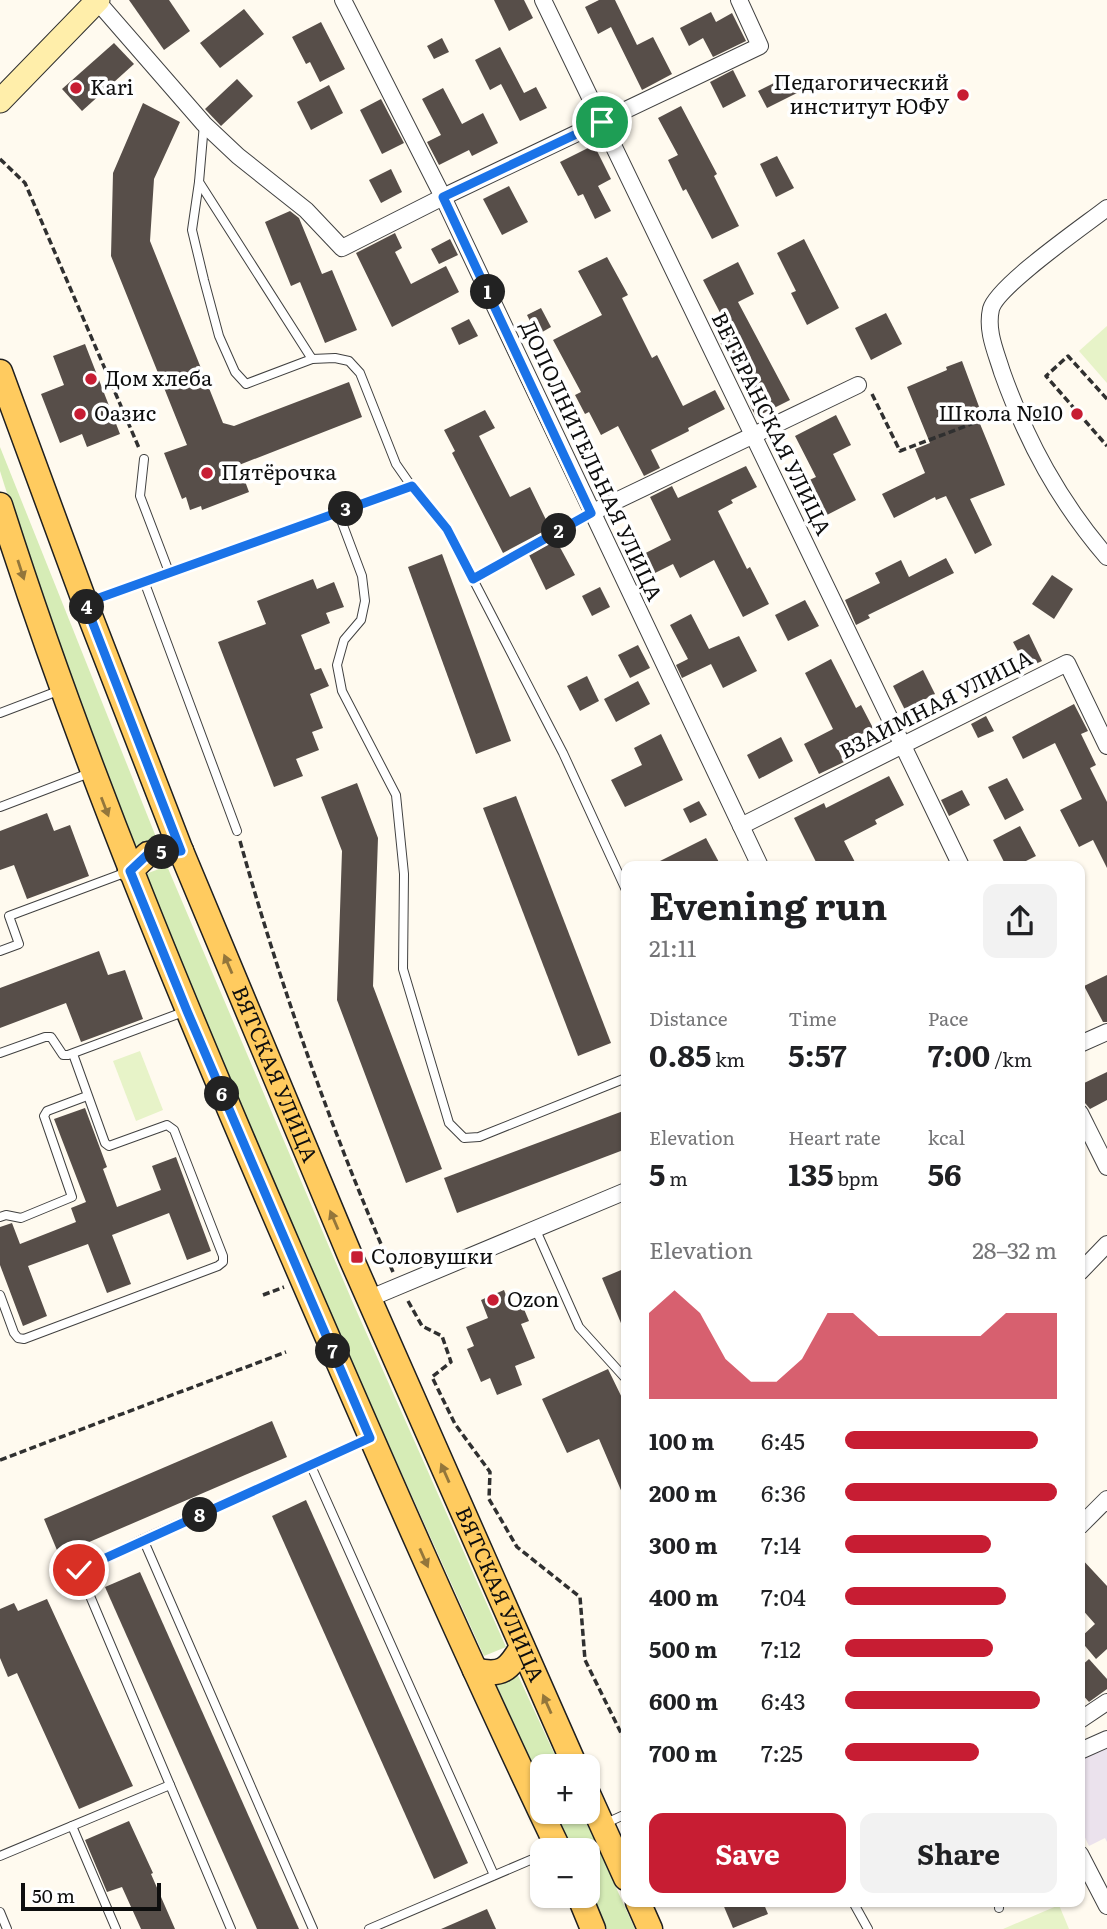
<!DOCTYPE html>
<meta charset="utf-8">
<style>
body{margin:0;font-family:Literata,serif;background:#f2f2f2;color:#202124;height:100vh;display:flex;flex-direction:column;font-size:26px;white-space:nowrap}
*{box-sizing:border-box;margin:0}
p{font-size:23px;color:#757577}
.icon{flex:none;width:38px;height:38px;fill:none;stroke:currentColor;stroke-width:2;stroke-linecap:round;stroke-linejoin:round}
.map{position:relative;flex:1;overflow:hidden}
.side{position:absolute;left:621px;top:861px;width:464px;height:1046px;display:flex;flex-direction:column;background:#fff;border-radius:14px;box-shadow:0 2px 5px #0004}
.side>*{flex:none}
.controls{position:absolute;left:530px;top:1754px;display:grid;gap:14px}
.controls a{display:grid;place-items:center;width:70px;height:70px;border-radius:14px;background:#fff;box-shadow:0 2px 5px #0004;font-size:35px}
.scale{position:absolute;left:21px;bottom:18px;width:140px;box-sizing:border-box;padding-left:7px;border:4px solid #0e0e0e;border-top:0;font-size:19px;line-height:24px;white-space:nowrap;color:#0e0e0e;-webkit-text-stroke:5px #fff;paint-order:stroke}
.pin{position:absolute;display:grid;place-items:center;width:60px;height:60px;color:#fff;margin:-30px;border:4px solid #fff;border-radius:50%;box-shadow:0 2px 7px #0007}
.km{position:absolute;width:35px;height:35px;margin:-18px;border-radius:50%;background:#222;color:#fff;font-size:19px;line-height:35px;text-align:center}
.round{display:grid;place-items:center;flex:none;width:74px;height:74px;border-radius:14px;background:#f2f2f2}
.summary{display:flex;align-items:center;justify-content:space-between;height:119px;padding:0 28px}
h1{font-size:38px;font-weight:700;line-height:52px}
.stats{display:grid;grid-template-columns:repeat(3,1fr);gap:10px;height:119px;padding:7px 28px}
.stats div{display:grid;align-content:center}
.stats b{font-size:30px;font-weight:700}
.stats small{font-size:19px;font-weight:400}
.stats p{font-size:19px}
.chart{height:196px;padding:14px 28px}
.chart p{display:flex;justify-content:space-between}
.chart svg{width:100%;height:126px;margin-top:7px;fill:#c71d33;opacity:.7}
.cta{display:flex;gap:14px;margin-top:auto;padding:14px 28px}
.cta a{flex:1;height:80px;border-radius:14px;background:#c71d33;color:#fff;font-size:28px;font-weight:700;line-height:80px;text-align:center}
.cta a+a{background:#f2f2f2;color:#202124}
ul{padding:0 28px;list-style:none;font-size:23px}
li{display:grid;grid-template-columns:112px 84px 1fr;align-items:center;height:52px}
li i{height:18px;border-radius:9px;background:#c71d33}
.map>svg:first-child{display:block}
</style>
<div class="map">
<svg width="1107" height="1929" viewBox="0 0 1107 1929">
<rect width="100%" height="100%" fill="#fffaef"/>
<path fill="#ebe2ed" d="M 1107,1744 L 1107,1842 L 1105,1838 L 1089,1846 L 1080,1827 L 1080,1756 Z"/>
<g fill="#d6ecb6">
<path d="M 0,447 L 158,842 L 133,853 L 51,633 L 0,471 Z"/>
<path d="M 167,866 L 353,1303 L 506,1647 L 484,1656 L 329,1312 L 143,875 Z"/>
<path d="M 515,1669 L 560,1766 L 542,1766 L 542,1786 L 494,1679 Z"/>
<path d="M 554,1811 L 581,1811 L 635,1929 L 607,1929 L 588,1887 L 588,1850 L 571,1850 Z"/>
</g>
<g fill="#e7f3c8">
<path d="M 1107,326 L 1107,383 L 1079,351 Z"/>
<path d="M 140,1051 L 163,1110 L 136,1121 L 113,1061 Z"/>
<path d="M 1059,1905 L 1069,1929 L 1003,1929 Z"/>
</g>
<g fill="#574e49">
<path d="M 129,0 L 169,0 L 190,31 L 164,50 Z"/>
<path d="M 494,0 L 524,0 L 533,18 L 509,31 Z"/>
<path d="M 599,0 L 615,0 L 637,45 L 653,37 L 672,74 L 642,90 L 611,27 L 598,34 L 585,7 Z"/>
<path d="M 244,9 L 264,34 L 220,68 L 200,43 Z"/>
<path d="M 711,12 L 716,22 L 732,13 L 746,41 L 713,57 L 703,38 L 689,46 L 680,28 Z"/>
<path d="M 321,22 L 345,69 L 320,82 L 310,62 L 306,64 L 292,37 Z"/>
<path d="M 442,38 L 449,52 L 434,59 L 427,46 Z"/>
<path d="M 114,43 L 134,64 L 82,111 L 62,89 Z"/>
<path d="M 500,47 L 524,93 L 536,87 L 547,108 L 520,121 L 501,84 L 490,90 L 475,60 Z"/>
<path d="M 733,70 L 746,96 L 723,108 L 710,82 Z"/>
<path d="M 790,75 L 799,92 L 767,108 L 758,91 Z"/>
<path d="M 237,79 L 253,96 L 221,126 L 205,109 Z"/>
<path d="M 329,85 L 343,113 L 311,130 L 297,102 Z"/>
<path d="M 443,88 L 462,124 L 483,113 L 498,143 L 472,156 L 469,150 L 439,165 L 427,142 L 441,135 L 422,99 Z"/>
<path d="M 381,99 L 404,143 L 382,154 L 360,110 Z"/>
<path d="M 143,103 L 180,122 L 154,179 L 150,241 L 223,423 L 234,426 L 349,382 L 362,417 L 239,465 L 249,492 L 202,510 L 201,506 L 190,510 L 186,497 L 182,499 L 164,453 L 187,445 L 111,256 L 113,173 Z"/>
<path d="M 681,106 L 717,174 L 714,176 L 739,226 L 712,239 L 686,189 L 683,191 L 668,160 L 678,155 L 658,118 Z"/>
<path d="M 594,145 L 611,179 L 598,186 L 611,211 L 595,219 L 583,194 L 578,196 L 560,162 Z"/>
<path d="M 777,156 L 794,188 L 776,197 L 760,164 Z"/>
<path d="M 391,169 L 402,192 L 381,203 L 369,180 Z"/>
<path d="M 509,186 L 528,222 L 502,235 L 483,199 Z"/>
<path d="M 290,211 L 299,218 L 322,274 L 332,270 L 357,330 L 325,343 L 300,282 L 291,286 L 265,222 Z"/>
<path d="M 395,233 L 402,248 L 395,252 L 411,284 L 446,266 L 459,292 L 392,327 L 356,253 Z"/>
<path d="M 450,239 L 458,255 L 439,264 L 431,249 Z"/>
<path d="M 804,239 L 839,308 L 807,325 L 791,293 L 796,291 L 777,253 Z"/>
<path d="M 607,257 L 628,295 L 622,298 L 652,358 L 657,355 L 683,406 L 715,390 L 725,409 L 688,428 L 689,431 L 651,450 L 660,468 L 644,476 L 618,426 L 601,435 L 589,412 L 585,414 L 575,395 L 581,392 L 553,340 L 602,315 L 578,271 Z"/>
<path d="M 738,262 L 754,294 L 738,302 L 790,400 L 756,417 L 750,405 L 754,403 L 716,335 L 728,328 L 703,280 Z"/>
<path d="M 541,308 L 551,327 L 537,335 L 527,315 Z"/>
<path d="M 886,313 L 902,344 L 871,360 L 855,328 Z"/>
<path d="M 469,319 L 478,336 L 459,345 L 451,328 Z"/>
<path d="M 85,344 L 120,434 L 87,447 L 82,434 L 60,443 L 41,394 L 64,385 L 53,356 Z"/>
<path d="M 962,361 L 981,412 L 976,414 L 1005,485 L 970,499 L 992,545 L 975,554 L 946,496 L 936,500 L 935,497 L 894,518 L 882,494 L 925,473 L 915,449 L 930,443 L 907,387 L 947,370 L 946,367 Z"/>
<path d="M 485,410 L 495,428 L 479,436 L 510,497 L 530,487 L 550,528 L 503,553 L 452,453 L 455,451 L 444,430 Z"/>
<path d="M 836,415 L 851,445 L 833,454 L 856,500 L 825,516 L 807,481 L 816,477 L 795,436 Z"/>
<path d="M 746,466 L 757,487 L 731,500 L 733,503 L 718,511 L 747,569 L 750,567 L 769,604 L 743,617 L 714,560 L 680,578 L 673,564 L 637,582 L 628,562 L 671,540 L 650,497 L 672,486 L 678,498 Z"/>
<path d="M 556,540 L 575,575 L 546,590 L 529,555 Z"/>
<path d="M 442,554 L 511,741 L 476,754 L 408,567 Z"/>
<path d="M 946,558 L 954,573 L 868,615 L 870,618 L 856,625 L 845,600 L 880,583 L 875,573 L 901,560 L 909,577 Z"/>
<path d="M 1052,575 L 1073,589 L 1054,619 L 1032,604 Z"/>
<path d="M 313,579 L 317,589 L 334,582 L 344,607 L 326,613 L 330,623 L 301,635 L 315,670 L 321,668 L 329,686 L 310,694 L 323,728 L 312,732 L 319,750 L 296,759 L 303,776 L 274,787 L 218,642 L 266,624 L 257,601 Z"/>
<path d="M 600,587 L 610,607 L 592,616 L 582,596 Z"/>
<path d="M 805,600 L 819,626 L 788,641 L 775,615 Z"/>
<path d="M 691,614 L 709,649 L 739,636 L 757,671 L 723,688 L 711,664 L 682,678 L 676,665 L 688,659 L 670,625 Z"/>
<path d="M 1029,634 L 1042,661 L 1027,668 L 1013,642 Z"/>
<path d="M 638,645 L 650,668 L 630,678 L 618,655 Z"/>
<path d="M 831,659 L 856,708 L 861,705 L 873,728 L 837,747 L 844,762 L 819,774 L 804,744 L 833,729 L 805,673 Z"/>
<path d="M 923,670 L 935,694 L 905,710 L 893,686 Z"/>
<path d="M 587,676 L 599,701 L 580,711 L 567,686 Z"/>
<path d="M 638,681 L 650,704 L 616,722 L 604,699 Z"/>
<path d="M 1074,704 L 1088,731 L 1081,734 L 1096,765 L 1090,768 L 1107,802 L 1107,868 L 1093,840 L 1079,847 L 1060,810 L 1082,799 L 1055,743 L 1023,759 L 1012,737 Z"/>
<path d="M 986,716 L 994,731 L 978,738 L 971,724 Z"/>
<path d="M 661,734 L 683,780 L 625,807 L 611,780 L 642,765 L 634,748 Z"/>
<path d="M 781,737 L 793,761 L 759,779 L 747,755 Z"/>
<path d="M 889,776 L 904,805 L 875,820 L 877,824 L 844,841 L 857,866 L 818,866 L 794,818 L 824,803 L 826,808 Z"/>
<path d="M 1007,778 L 1024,810 L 1005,820 L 988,787 Z"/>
<path d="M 357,783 L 378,838 L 373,986 L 442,1169 L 406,1183 L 337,1000 L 342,851 L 321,797 Z"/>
<path d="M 962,790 L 970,805 L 949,816 L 941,800 Z"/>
<path d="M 516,796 L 611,1043 L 578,1056 L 483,808 Z"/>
<path d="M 699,801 L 707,815 L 690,823 L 683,809 Z"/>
<path d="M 47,813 L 54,831 L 70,825 L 89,876 L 27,899 L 14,865 L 0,870 L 0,831 Z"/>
<path d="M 1020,826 L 1036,856 L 1016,866 L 1006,866 L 993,840 Z"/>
<path d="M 706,838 L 721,866 L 650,866 Z"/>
<path d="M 99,951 L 108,975 L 125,970 L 143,1019 L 81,1042 L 66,1003 L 0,1028 L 0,988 Z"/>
<path d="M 1107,975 L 1107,1022 L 1103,1022 L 1084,986 Z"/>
<path d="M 1107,1072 L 1107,1100 L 1090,1109 L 1080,1097 L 1080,1085 Z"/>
<path d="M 85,1108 L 107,1167 L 103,1169 L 117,1207 L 161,1190 L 152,1166 L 176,1157 L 211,1251 L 187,1260 L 169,1213 L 112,1235 L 131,1284 L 107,1293 L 88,1244 L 28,1266 L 47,1316 L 23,1326 L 0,1265 L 0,1227 L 12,1223 L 20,1244 L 76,1222 L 71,1208 L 86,1202 L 54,1119 Z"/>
<path d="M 626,1110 L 626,1149 L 457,1213 L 444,1178 Z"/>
<path d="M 626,1268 L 626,1335 L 602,1278 Z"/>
<path d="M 504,1290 L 510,1306 L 521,1302 L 529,1321 L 521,1324 L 535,1358 L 515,1366 L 522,1385 L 497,1395 L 490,1378 L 481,1382 L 467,1349 L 474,1346 L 466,1327 L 488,1318 L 481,1300 Z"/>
<path d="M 608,1369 L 626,1406 L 626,1502 L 599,1439 L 567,1453 L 542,1399 Z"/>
<path d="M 272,1421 L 287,1457 L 59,1555 L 44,1519 Z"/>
<path d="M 306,1500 L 468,1863 L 434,1879 L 272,1516 Z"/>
<path d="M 1080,1557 L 1107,1586 L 1107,1649 L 1096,1659 L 1080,1640 L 1080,1638 L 1095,1624 L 1080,1607 Z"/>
<path d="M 140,1572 L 299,1929 L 257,1929 L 105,1587 Z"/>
<path d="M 47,1599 L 133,1786 L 79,1809 L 17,1673 L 8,1677 L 0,1658 L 0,1609 L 14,1603 L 18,1611 Z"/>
<path d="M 1089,1659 L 1107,1679 L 1107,1689 L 1089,1702 L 1080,1692 L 1080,1667 Z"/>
<path d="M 129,1821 L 153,1873 L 151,1874 L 175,1929 L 141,1929 L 122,1887 L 107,1892 L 85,1840 Z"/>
<path d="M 722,1902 L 763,1902 L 768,1914 L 733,1928 Z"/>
<path d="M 487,1909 L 496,1929 L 441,1929 Z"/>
</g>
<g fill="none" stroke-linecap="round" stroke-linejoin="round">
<g stroke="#414141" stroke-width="10">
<g id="lane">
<path d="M 204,124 L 199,182 L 312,359 L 335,358 L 349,361 L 360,373 L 396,464 L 419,497 L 447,529 L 563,753 L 626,890"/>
<path d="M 199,182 L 192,230 L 204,280 L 219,336 L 235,372 L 246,384 L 312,359"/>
<path d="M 144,459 L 140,496 L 169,572"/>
<path d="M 338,512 L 362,576 L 365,601 L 361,620 L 344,640 L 337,665 L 342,691 L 396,795 L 404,874 L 403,969 L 449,1123 L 464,1138 L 479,1137 L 626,1078"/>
<path d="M 473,579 L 591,513"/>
<path d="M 144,581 L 237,831"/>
<path d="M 88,602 L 412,486"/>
<path d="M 0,713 L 58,691"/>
<path d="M 0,807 L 92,772"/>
<path d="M 0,951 L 19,944 L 9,916 L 127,872"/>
<path d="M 0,1053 L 45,1037 L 51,1037 L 63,1055 L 68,1055 L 186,1011"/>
<path d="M 0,1217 L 6,1215 L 21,1218 L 72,1197 L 44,1116 L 47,1111 L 87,1096"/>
<path d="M 535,1228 L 579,1327 L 626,1379"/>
<path d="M 0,1295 L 14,1333 L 18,1338 L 24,1339 L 218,1266 L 223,1262 L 223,1256 L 174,1130 L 167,1125 L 109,1146 L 105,1143 L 73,1054"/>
<path d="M 311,1466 L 494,1875"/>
<path d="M 143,1539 L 79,1570 L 231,1929"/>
<path d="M 604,1824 L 626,1814"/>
<path d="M 72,1826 L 116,1929"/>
<path d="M 0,1856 L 170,1785"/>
<path d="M 853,1902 L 868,1929"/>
<path d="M 999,1902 L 999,1908"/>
<path d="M 0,1912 L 7,1929"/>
<path d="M 313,1929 L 143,1539 L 367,1439"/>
<path d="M 369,1929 L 542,1855"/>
</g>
</g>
<g stroke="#414141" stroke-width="18">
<g id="street">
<path d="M 343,0 L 443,197 L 760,866"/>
<path d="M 543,0 L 961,866"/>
<path d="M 97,1 L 204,124 L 238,156 L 306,210 L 342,248 L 443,197 L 760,46 L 739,0"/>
<path d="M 1107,208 C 1084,226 997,286 991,309 C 986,331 996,352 1002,372 C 1027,442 1059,501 1107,557"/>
<path d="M 591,513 L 858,385"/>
<path d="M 741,826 L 1067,663 L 1107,746"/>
<path d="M 1080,1044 L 1107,1032"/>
<path d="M 1080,1113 L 1107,1167"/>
<path d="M 1080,1272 L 1107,1244"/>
<path d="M 368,1299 L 626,1191"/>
<path d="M 1080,1526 L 1107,1499"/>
<path d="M 1080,1720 L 1107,1702"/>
<path d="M 1080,1751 L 1107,1739"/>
<path d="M 1080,1854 L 1107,1906"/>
</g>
</g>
<g stroke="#303030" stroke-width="25">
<path id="secondary" d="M 0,101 L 98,0"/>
</g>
<g stroke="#1f1f1f" stroke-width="27">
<g id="primary">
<path id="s1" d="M 0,372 L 85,603 L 181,851 L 351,1258 L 575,1766"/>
<path d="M 0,505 C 82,762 185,1008 292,1255 C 378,1454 465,1654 559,1850"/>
<path d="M 130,871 L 148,854 L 181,851"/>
<path d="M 475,1670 C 502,1677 509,1669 522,1647"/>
<path d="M 588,1794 L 626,1878"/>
<path d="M 579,1895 L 593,1929"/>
<path d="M 638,1902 L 650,1929"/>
</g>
</g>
<g stroke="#303030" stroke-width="3.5" stroke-dasharray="7 3.5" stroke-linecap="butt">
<path d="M 0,159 L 25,183 L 139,448"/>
<path d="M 872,394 L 900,451 L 1000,413"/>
<path d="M 1107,399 L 1068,356 L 1046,376 L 1107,446"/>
<path d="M 240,841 C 281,988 332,1132 393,1272"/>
<path d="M 263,1295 L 284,1287"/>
<path d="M 408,1301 L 422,1326 L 442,1336 L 451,1362 L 432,1377 L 455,1424 L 490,1472 L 489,1499 L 517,1547 L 580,1597 L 585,1660 L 626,1743"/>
<path d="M 0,1460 L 286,1352"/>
</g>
<use href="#lane" stroke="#fff" stroke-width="8"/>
<use href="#street" stroke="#fff" stroke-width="16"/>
<use href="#secondary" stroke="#fea" stroke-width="23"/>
<use href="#primary" stroke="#ffcb5f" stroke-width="24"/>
</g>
<defs><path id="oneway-solid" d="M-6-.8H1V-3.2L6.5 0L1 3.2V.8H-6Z" transform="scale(1.75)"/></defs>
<g fill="#93763b">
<use href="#oneway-solid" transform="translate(21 570) rotate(72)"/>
<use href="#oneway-solid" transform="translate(105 807) rotate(69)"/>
<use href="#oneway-solid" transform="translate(228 964) rotate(-113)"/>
<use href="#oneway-solid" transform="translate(334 1220) rotate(-113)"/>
<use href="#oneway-solid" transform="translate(445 1473) rotate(-114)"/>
<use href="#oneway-solid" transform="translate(424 1558) rotate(66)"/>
<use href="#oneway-solid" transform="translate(547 1704) rotate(-114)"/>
</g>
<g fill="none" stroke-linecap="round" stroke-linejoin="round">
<g stroke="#fff" stroke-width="14">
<path id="route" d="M 79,1570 L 370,1438 L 187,1011 L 130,871 L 148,854 L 181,851 L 85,603 L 412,486 L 447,529 L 473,579 L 591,513 L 443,197 L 602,122"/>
</g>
<use href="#route" stroke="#1a73e8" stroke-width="9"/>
</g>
<g fill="#c71d33" stroke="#fff" stroke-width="2.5">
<circle cx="76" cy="88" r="7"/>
<circle cx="963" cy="95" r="7"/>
<circle cx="91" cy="379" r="7"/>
<circle cx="80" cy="414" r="7"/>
<circle cx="1077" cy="414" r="7"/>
<circle cx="207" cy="473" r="7"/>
<rect x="350" y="1250" width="14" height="14" rx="3.5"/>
<circle cx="493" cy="1300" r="7"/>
</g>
<g text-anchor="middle" stroke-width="7" stroke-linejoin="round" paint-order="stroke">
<g font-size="21" fill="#0e0e0e" stroke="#fff" text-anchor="start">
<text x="949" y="90" text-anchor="end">Педагогический<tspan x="949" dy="24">институт ЮФУ</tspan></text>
<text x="90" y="95">Kari</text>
<text x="105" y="386">Дом хлеба</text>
<text x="94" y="421">Оазис</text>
<text x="1063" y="421" text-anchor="end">Школа №10</text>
<text x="221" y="480">Пятёрочка</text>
<text x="371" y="1264">Соловушки</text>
<text x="507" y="1307">Ozon</text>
</g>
<g font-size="21" fill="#0e0e0e" stroke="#fff">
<text transform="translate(771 424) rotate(64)" y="7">ВЕТЕРАНСКАЯ УЛИЦА</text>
<text transform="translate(591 461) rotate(65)" y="7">ДОПОЛНИТЕЛЬНАЯ УЛИЦА</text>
<text transform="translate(936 705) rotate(-27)" y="7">ВЗАИМНАЯ УЛИЦА</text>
<text dy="7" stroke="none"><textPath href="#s1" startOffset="754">ВЯТСКАЯ УЛИЦА</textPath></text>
<text dy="7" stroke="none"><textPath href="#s1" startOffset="1321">ВЯТСКАЯ УЛИЦА</textPath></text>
</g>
</g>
</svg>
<div class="controls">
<a>+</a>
<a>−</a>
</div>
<div class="scale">50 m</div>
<div class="pin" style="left:602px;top:122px;background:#1e9e55"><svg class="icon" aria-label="arrive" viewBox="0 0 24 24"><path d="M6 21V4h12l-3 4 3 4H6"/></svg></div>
<div class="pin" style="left:79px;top:1570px;background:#d93025"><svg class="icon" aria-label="check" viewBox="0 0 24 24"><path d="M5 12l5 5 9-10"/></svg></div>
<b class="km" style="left:488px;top:292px">1</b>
<b class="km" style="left:559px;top:531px">2</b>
<b class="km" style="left:346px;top:509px">3</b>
<b class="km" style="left:87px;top:607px">4</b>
<b class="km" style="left:162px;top:852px">5</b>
<b class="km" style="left:222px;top:1094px">6</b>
<b class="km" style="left:333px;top:1351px">7</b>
<b class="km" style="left:200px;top:1515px">8</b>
<section class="side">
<div class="summary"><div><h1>Evening run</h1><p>21:11</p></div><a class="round"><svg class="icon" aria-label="share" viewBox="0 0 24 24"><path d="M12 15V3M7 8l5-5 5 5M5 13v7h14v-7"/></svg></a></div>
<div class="stats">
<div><p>Distance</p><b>0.85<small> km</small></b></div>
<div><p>Time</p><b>5:57</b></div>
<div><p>Pace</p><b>7:00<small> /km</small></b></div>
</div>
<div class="stats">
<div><p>Elevation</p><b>5<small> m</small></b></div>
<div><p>Heart rate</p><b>135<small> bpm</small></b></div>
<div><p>kcal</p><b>56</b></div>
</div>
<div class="chart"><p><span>Elevation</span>28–32 m</p>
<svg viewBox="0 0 160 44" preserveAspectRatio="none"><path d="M0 44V14L10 6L20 14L30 30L40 38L50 38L60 30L70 14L80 14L90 22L100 22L110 22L120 22L130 22L140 14L150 14L160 14V44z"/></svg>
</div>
<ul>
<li><b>100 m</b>6:45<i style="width:91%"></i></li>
<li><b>200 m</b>6:36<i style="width:100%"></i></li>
<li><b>300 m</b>7:14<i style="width:69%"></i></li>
<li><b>400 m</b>7:04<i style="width:76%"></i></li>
<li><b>500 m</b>7:12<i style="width:70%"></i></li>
<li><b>600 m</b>6:43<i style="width:92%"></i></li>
<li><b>700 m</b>7:25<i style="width:63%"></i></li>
</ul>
<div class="cta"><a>Save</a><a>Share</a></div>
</section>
</div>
